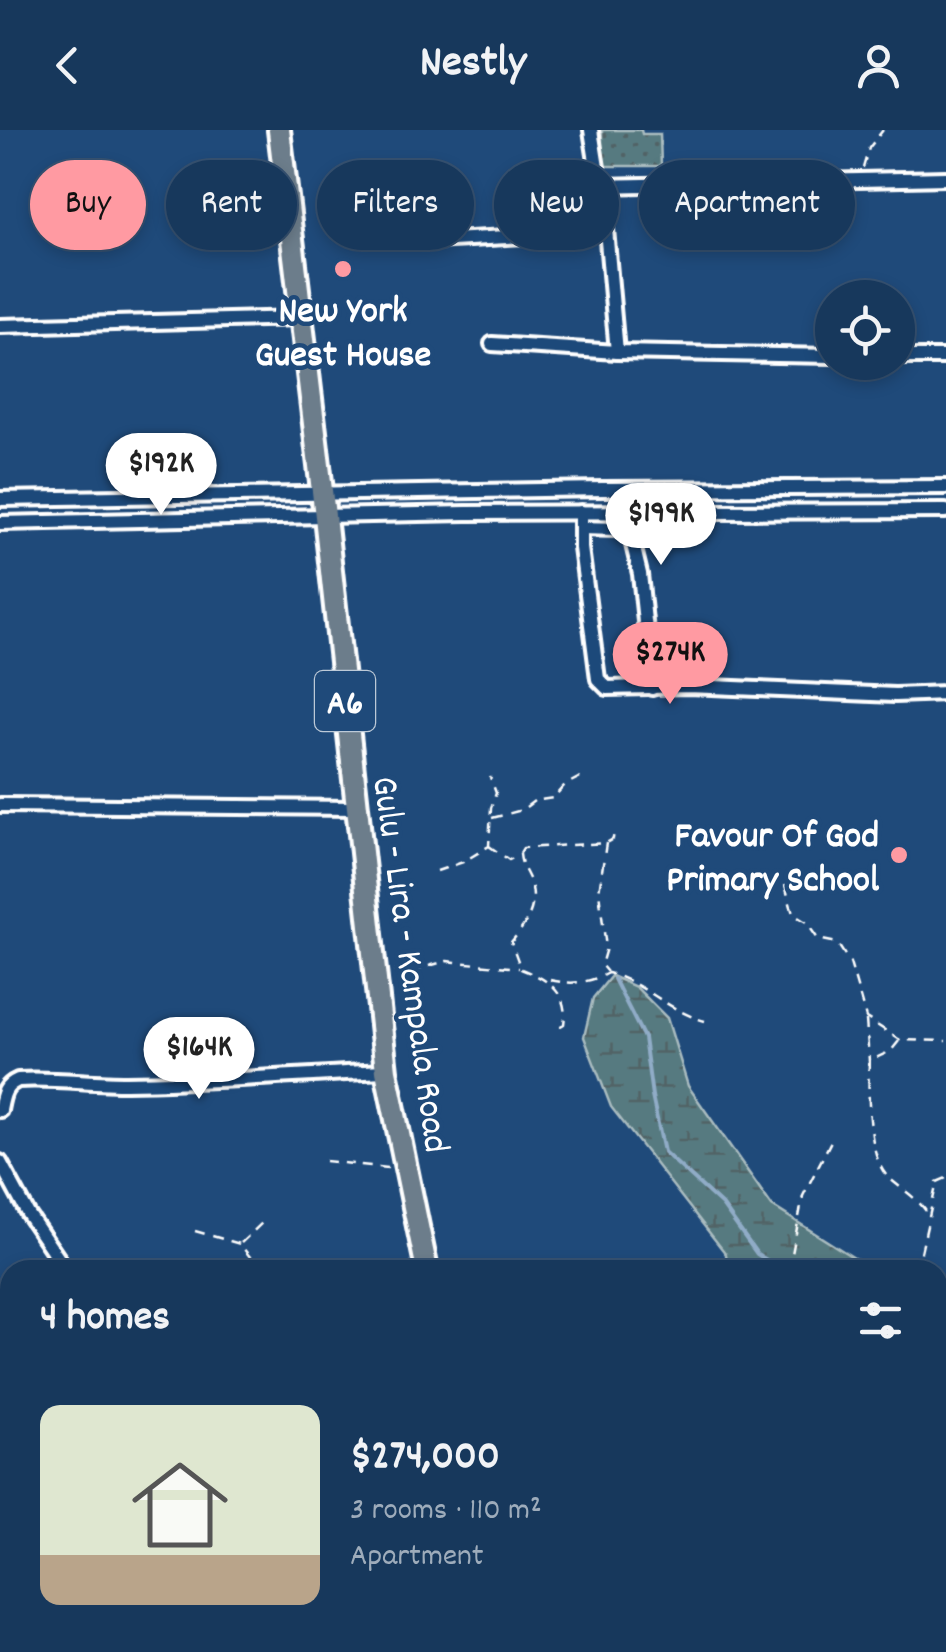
<!DOCTYPE html>
<meta charset="utf-8">
<style>
:root{--surface:#17385c;--page:#244365;--text:#f1f3f6;--muted:#9eacbb;--line:#365272;--accent:#ff9aa2}
body{margin:0;font-family:Dekko,sans-serif;background:var(--page);color:var(--text);height:100vh;display:flex;flex-direction:column;font-size:38px;white-space:nowrap}
*{box-sizing:border-box;margin:0}
p{font-size:32px;color:var(--muted)}
.icon{flex:none;width:55px;height:55px;fill:none;stroke:currentColor;stroke-width:2;stroke-linecap:round;stroke-linejoin:round}
.map{position:relative;flex:1;overflow:hidden}
.details{position:absolute;left:0px;top:1130px;width:948px;height:392px;display:flex;flex-direction:column;background:var(--surface);border-radius:30px 30px 0 0;box-shadow:0 5px 15px #0003,0 0 0 2px var(--line)}
.details>*{flex:none}
.guide{position:absolute;left:30px;top:30px;width:888px;height:90px;display:flex;gap:20px}
.controls{position:absolute;left:815px;top:150px;display:grid;gap:20px}
.controls a{display:grid;place-items:center;width:100px;height:100px;border-radius:50%;background:var(--surface);box-shadow:0 5px 15px #0003,0 0 0 2px var(--line);font-size:50px}
.price{position:absolute;translate:-50% -85px;padding:0 22px;border-radius:35px;background:#fff;color:#222;font-size:32px;line-height:65px;filter:drop-shadow(0 2px 5px #0008)}
.price::after{content:'';position:absolute;left:50%;top:60px;width:30px;height:22px;margin-left:-15px;background:inherit;clip-path:polygon(0 0,100% 0,50% 100%)}
.price.on{background:var(--accent);color:#111}
ul{padding:0;list-style:none}
li{display:flex;align-items:center;gap:30px;height:250px;padding:0 40px}
li+li{border-top:2px solid var(--line)}
li span{display:grid;place-items:center;flex:none;width:280px;height:200px;border-radius:20px;color:#555}
li>.icon{margin-inline-start:auto}
span .icon{width:120px;height:120px;fill:#fffc;stroke-width:1}
li b{font-size:42px}
h2{display:flex;justify-content:space-between;align-items:center;height:120px;padding:0 40px;font-size:42px}
.pill{padding:0 35px;border-radius:45px;background:var(--surface);box-shadow:0 5px 15px #0003,0 0 0 2px var(--line);font-size:35px;line-height:90px}
.pill.on{background:var(--accent);color:#111}
header{display:flex;justify-content:space-between;align-items:center;height:130px;padding:0 40px;background:var(--surface);font-size:45px;font-weight:700}
.map>svg:first-child{display:block}
</style>
<header><svg class="icon" aria-label="back" viewBox="0 0 24 24"><path d="M15 5l-7 7 7 7"/></svg>Nestly<svg class="icon" aria-label="person" viewBox="0 0 24 24"><circle cx="12" cy="8" r="4"/><path d="M4 21q1-7 8-7t8 7"/></svg></header>
<div class="map">
<svg width="946" height="1522" viewBox="0 0 946 1522">
<defs>
<pattern id="grass-dots" width="8" height="8" patternUnits="userSpaceOnUse" patternTransform="scale(2.5)"><rect width="8" height="8" fill="#567a80"/><path d="M2 2h.1M6 6h.1" fill="none" stroke="#516366" stroke-width="1.8" stroke-linecap="round"/></pattern>
<pattern id="wetland-marsh" width="20" height="14" patternUnits="userSpaceOnUse" patternTransform="scale(2.5)"><rect width="20" height="14" fill="#567a80"/><path d="M1 5h8M5 5V1M11 12h8M15 12V8" fill="none" stroke="#516366"/></pattern>
</defs>
<rect width="100%" height="100%" fill="#1f4a7a"/>
<filter id="ink" filterUnits="userSpaceOnUse"><feTurbulence type="fractalNoise" baseFrequency=".01" numOctaves="2"/><feDisplacementMap in="SourceGraphic" scale="20" xChannelSelector="R" yChannelSelector="G"/><feConvolveMatrix kernelMatrix="1 2 1 2 8 2 1 2 1" color-interpolation-filters="sRGB"/></filter>
<g filter="url(#ink)">
<polygon fill="url(#grass-dots)" stroke="#aabcc0" stroke-width="2.5" points="602,0 641,0 642,4 660,4 661,36 602,36"/>
<g fill="url(#wetland-marsh)" stroke="#aabcc0" stroke-width="2.5">
<polygon points="611,846 636,857 667,888 688,956 772,1076 873,1140 728,1140 726,1124 611,977 584,907 593,868"/>
<polygon points="938,1181 946,1186 946,1311 938,1310"/>
</g>
<g fill="none" stroke-linecap="round" stroke-linejoin="round">
<g stroke="#90acc7" stroke-width="4">
<polyline points="614,849 644,908 652,966 664,1022 722,1075 757,1124 779,1138"/>
<polyline points="938,1248 946,1250"/>
</g>
<g stroke="#fff" stroke-width="20">
<g id="minor">
<polyline points="591,0 605,88 617,222 832,226"/>
<polyline points="600,56 946,48"/>
<polyline points="432,111 564,104 580,101 605,88"/>
<polyline points="0,196 302,188"/>
<polyline points="492,214 617,222"/>
<polyline points="898,227 946,227"/>
<polyline points="0,369 603,359 946,357"/>
<polyline points="581,382 581,418 598,549 607,558 689,556 895,565 946,563"/>
<polyline points="0,393 466,383 946,381"/>
<polyline points="581,398 617,399 631,406 640,444 652,558"/>
<polyline points="0,675 356,678"/>
<path d="M0 980C3 965 4 956 18 950 54 948 90 953 126 953 213 952 299 945 386 941"/>
<polyline points="0,1032 28,1084 66,1140"/>
<polyline points="341,1512 349,1522"/>
<polyline points="934,1512 946,1522"/>
</g>
</g>
<g stroke="#fff" stroke-width="28">
<g id="primary">
<polyline points="279,0 325,386 386,941 427,1140"/>
<polyline points="518,1512 520,1522"/>
</g>
</g>
<g stroke="#fff" stroke-width="2.5" stroke-dasharray="10 8" stroke-linecap="butt">
<polyline points="863,38 869,18 883,0"/>
<polyline points="492,688 522,680 534,671 553,668 565,655 586,644"/>
<polyline points="606,713 599,762 606,818 601,835 607,842"/>
<path d="M489 716 509 730 520 724C521 737 527 742 531 754 538 777 525 796 511 812L521 839C547 849 569 862 564 894L554 900"/>
<polyline points="520,723 523,718 606,713 613,709 614,699"/>
<polyline points="437,741 463,732 489,716 491,678 496,663 490,647"/>
<polyline points="785,755 793,784 806,792 818,809 837,813 850,833 866,888 900,910 946,911"/>
<polyline points="394,841 403,843 447,831 519,838"/>
<path d="M550 850C572 855 588 853 608 843 645 853 668 881 705 891"/>
<polyline points="866,890 869,931"/>
<path d="M899 911 891 921 869 931C868 959 867 1027 888 1047 902 1060 917 1067 928 1084"/>
<polyline points="325,1031 388,1038"/>
<polyline points="195,1101 240,1114 254,1132 290,1140"/>
<polyline points="241,1113 264,1091"/>
<polyline points="789,1140 803,1066 831,1011"/>
<polyline points="917,1140 937,1052 946,1048"/>
<polyline points="938,1150 946,1150"/>
<polyline points="0,1414 10,1427"/>
<polyline points="73,1512 79,1522"/>
</g>
<use href="#minor" stroke="#1f4a7a" stroke-width="12"/>
<use href="#primary" stroke="#6c7d8b" stroke-width="20"/>
</g>
</g>
<g fill="#ff9aa2" stroke="#1f4a7a" stroke-width="4">
<circle cx="343" cy="139" r="10"/>
<circle cx="899" cy="725" r="10"/>
</g>
<g text-anchor="middle" stroke-width="9" stroke-linejoin="round" paint-order="stroke">
<rect fill="#1f4a7a" stroke="#bcc9d7" stroke-width="2.5" x="315" y="541" width="60" height="60" rx="8"/>
<g font-size="35" font-weight="bold" fill="#fff">
<text x="345" y="583">A6</text>
</g>
<g font-size="38" font-weight="bold" fill="#fff" stroke="#1f4a7a">
<text x="343" y="191">New York<tspan x="343" dy="44">Guest House</tspan></text>
<text x="879" y="716" text-anchor="end">Favour Of God<tspan x="879" dy="44">Primary School</tspan></text>
</g>
<g font-size="38" fill="#fff" stroke="#1f4a7a">
<text transform="translate(413 834) rotate(82)" y="13">Gulu - Lira - Kampala Road</text>
</g>
</g>
</svg>
<div class="controls">
<a><svg class="icon" aria-label="locate" viewBox="0 0 24 24"><circle cx="12" cy="12" r="6"/><path d="M12 2v4M12 18v4M2 12h4M18 12h4"/></svg></a>
</div>
<b class="price" style="left:161px;top:388px">$192K</b>
<b class="price" style="left:661px;top:438px">$199K</b>
<b class="price on" style="left:670px;top:577px">$274K</b>
<b class="price" style="left:199px;top:972px">$164K</b>
<div class="guide">
<a class="pill on">Buy</a>
<a class="pill">Rent</a>
<a class="pill">Filters</a>
<a class="pill">New</a>
<a class="pill">Apartment</a>
</div>
<section class="details">
<h2>4 homes<svg class="icon" aria-label="filters" viewBox="0 0 24 24"><path d="M4 7h16M4 17h16"/><circle cx="9" cy="7" r="2"/><circle cx="15" cy="17" r="2"/></svg></h2>
<ul>
<li><span style="background:linear-gradient(#dfe7d0 75%,#b9a48a 0)"><svg class="icon" aria-label="home" viewBox="0 0 24 24"><path d="M3 11l9-7 9 7M6 9v11h12V9"/></svg></span><div><b>$274,000</b><p>3 rooms · 110 m²</p><p>Apartment</p></div></li>
</ul>
</section>
</div>
